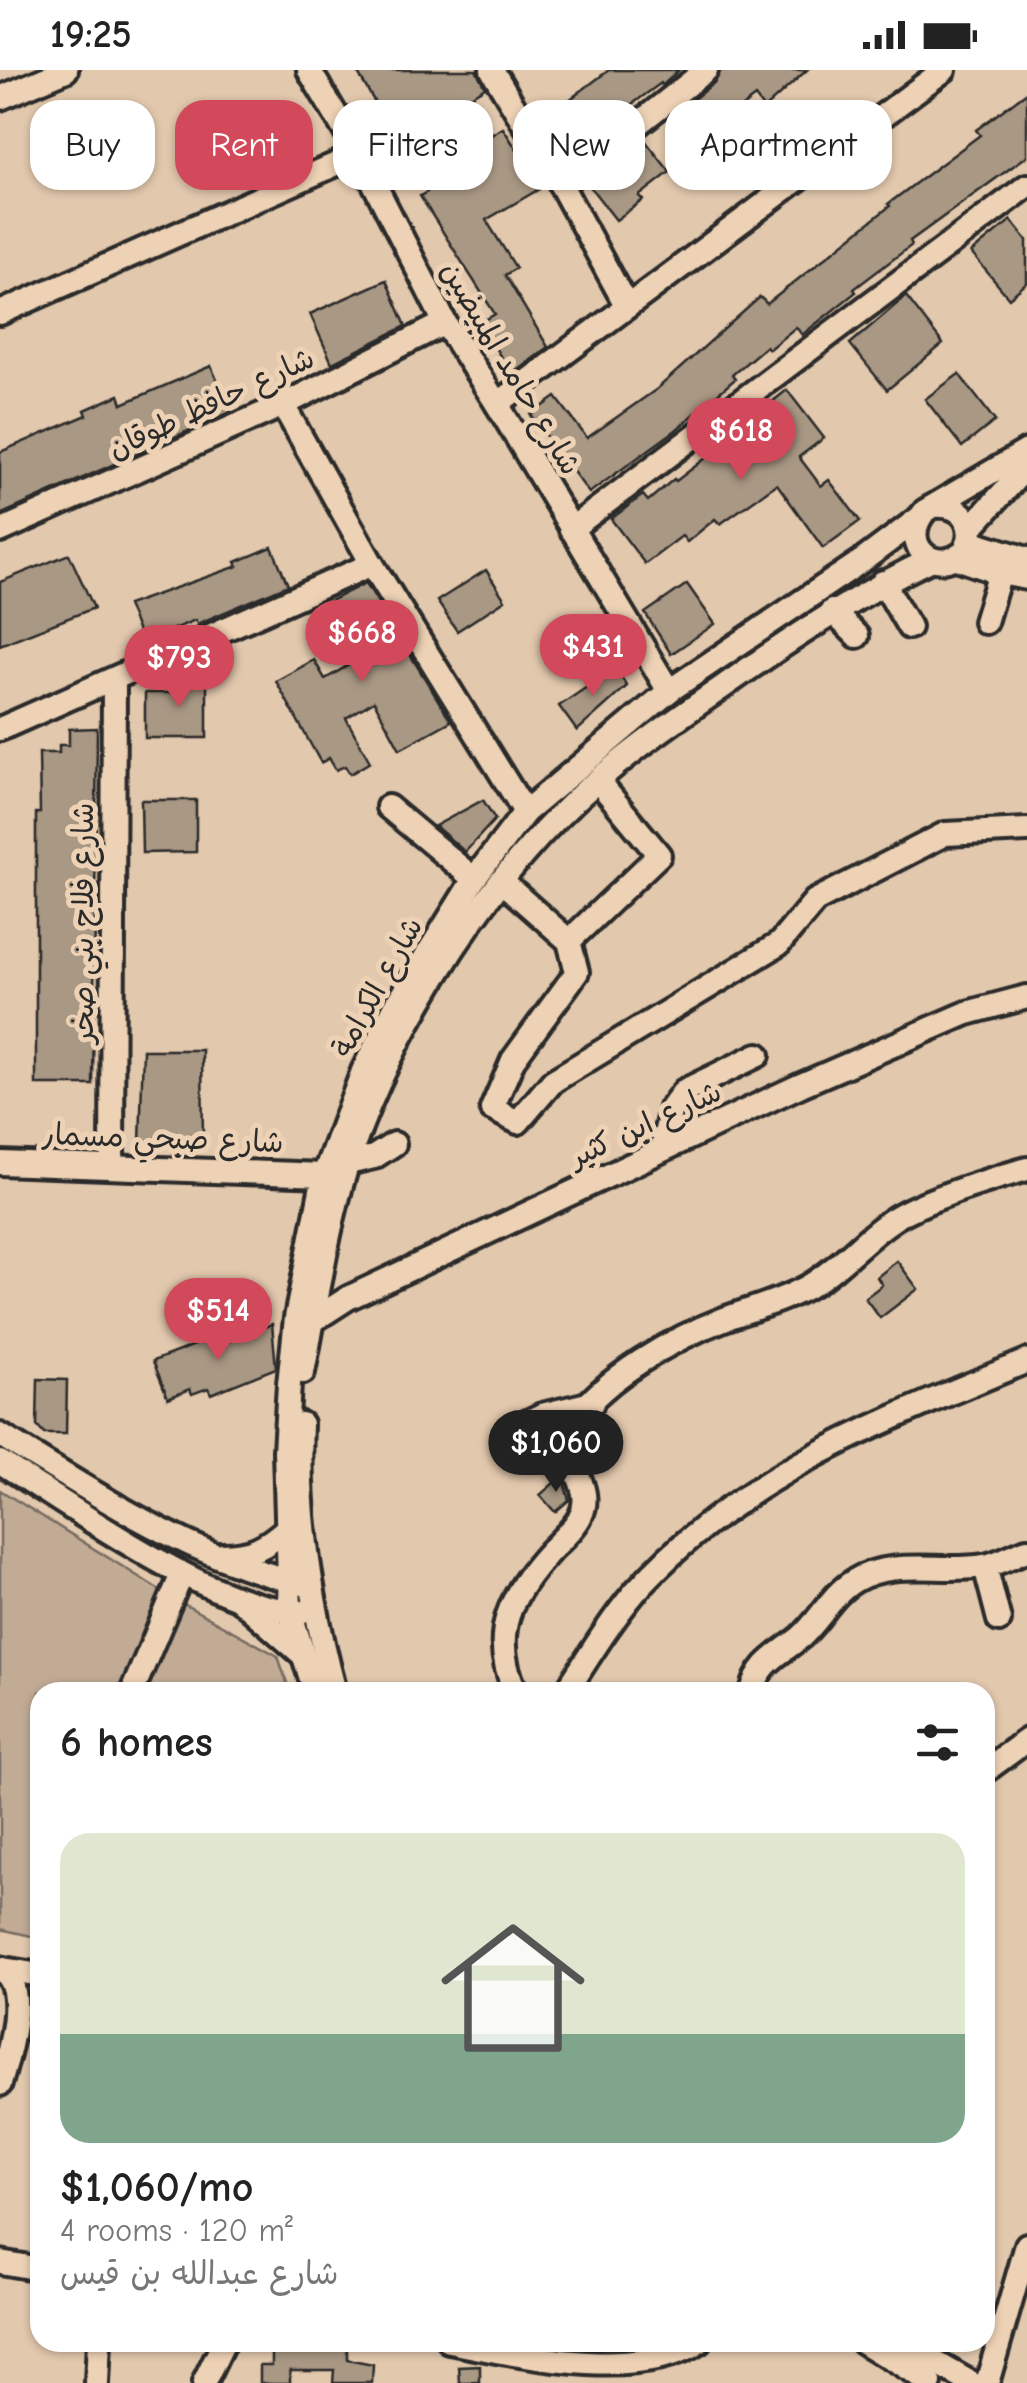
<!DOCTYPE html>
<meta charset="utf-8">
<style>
:root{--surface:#fff;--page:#f6f6f6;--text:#222;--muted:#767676;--accent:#d1495b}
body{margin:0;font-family:"Comic Neue","Playpen Sans Arabic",sans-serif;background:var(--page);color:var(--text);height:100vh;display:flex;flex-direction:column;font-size:38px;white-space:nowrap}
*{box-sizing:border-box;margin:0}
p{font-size:32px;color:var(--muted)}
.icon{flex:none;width:55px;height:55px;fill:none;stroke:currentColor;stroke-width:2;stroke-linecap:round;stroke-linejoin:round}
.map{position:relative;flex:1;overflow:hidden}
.panel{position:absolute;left:30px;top:1612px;width:965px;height:670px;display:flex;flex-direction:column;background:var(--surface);border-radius:30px;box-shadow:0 2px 8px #0004}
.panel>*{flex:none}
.top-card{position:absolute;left:30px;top:30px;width:968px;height:90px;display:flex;gap:20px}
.price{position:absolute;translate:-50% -85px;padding:0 22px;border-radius:35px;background:var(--accent);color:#fff;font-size:32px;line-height:65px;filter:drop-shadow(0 2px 5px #0008)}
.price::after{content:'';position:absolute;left:50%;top:60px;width:30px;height:22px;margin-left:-15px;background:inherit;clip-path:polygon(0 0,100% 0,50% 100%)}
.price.on{background:#222;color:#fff}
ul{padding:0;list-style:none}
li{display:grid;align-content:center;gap:20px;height:530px;padding:0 30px}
li span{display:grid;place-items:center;height:310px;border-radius:30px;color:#555}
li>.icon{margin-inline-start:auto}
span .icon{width:180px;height:180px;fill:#fffc;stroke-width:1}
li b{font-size:42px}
h2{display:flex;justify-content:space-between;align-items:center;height:120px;padding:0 30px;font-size:42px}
.pill{padding:0 35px;border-radius:30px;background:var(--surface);box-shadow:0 2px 8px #0004;font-size:35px;line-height:90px}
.pill.on{background:var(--accent);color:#fff}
.status{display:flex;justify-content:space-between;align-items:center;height:70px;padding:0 50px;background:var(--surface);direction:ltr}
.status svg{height:28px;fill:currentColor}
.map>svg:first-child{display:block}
</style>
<div class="status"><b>19:25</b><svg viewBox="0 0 49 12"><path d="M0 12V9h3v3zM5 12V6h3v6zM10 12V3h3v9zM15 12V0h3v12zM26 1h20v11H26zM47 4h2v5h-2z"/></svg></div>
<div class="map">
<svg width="1027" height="2313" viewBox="0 0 1027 2313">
<rect width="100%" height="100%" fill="#e2c8ad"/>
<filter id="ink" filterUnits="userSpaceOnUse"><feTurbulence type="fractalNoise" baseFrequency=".01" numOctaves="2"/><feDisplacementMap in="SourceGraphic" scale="20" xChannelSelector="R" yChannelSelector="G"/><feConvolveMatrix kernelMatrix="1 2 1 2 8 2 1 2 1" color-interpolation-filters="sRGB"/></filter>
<g filter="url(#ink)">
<polygon fill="#c1ab95" stroke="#766b60" stroke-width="2.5" points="0,1420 171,1527 278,1586 290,1622 40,1622 40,1868 0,1859"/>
<g fill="#a99884" stroke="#2b2b2b" stroke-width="2.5">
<polygon points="356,0 476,0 485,17 434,48 457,85 503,58 541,118 486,150 516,198 505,205 548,277 511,304 480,253 495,244 420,126 427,122"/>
<polygon points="609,0 679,0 662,16 661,13 631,35 633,38 581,80 553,42"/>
<polygon points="721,0 807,0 764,39 755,27 703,67 681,39 715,12"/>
<polygon points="1027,22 1027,86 910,171 912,175 854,219 856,222 802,265 796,257 769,279 766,276 732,305 735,309 676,360 589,423 531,345 556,327 587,368 657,319 760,227 767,234 890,136 888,134 980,65 976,60"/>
<polygon points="644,69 670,102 639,126 643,130 616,150 587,113"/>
<polygon points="1011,150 1027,170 1027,213 1009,228 971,183"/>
<polygon points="386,210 406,256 332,293 310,244"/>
<polygon points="906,226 943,274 887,320 850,274"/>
<polygon points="211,296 231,342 0,445 0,382 87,345 85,340 119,325 122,334"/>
<polygon points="959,304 995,351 962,377 925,329"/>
<polygon points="787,320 824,368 799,387 821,416 829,410 860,451 823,478 777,414 720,454 715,449 687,472 682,466 645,494 611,449 643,425 648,431 674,409 676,411 715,381 710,374 759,336 762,340"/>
<polygon points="272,477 288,515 197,554 195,550 142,572 127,535 238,496 236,492"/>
<polygon points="69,484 94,538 0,575 0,512"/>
<polygon points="486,500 505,530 457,561 437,531"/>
<polygon points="366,513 451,651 400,679 374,631 346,648 370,692 350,704 345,696 336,700 329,688 321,693 276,611 314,590 325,609 354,592 320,536"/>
<polygon points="687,514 715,554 671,584 645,543"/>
<polygon points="615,598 627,616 577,661 559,636"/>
<polygon points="176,605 207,605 207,668 145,668 145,623 176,623"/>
<polygon points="97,658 93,1015 36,1015 36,743 40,743 39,683 59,683 59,675 69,675 69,659"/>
<polygon points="141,730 196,730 196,782 142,783"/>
<polygon points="483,730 495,749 465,782 435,756"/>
<polygon points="143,980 202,980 203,1072 140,1073"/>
<polygon points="897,1191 918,1219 880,1248 865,1228 882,1215 877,1207"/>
<polygon points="272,1254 276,1298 211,1324 208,1318 192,1324 190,1319 168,1328 153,1291 223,1264 226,1272"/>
<polygon points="38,1309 67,1310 66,1364 44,1364 37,1356"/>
<polygon points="562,1406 569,1430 555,1442 540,1425"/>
<polygon points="314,2272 347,2272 347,2290 373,2295 372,2313 333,2313 334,2300 290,2300 290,2313 260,2313 260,2295 272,2295 272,2273"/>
<polygon points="480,2296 480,2313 460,2313 459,2297"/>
</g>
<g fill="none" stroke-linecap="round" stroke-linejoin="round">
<g stroke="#2b2b2b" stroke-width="30">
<g id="minor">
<polyline points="309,0 359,84 445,253 497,334 669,621"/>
<polyline points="492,0 561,115 626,235"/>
<polyline points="0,28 66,0"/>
<polyline points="561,115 706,0"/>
<polyline points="0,243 359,84"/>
<polyline points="497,334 944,0"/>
<polyline points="283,335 372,494 525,742"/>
<path d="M934 436C962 433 978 455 965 481 934 508 898 473 925 441L1027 381"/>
<polyline points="971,458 1027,396"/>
<polyline points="571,459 1027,116"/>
<polyline points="0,461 283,335 445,253"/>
<polyline points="970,471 1027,489"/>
<polyline points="957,488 1000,503 1027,508"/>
<polyline points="883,512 909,557"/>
<polyline points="832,541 857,566"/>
<polyline points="985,552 1000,503"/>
<polyline points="0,659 372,494"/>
<polyline points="388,737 474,809"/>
<polyline points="501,811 569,871 577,902 513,990 492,1039 518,1052 553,1011 779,874 815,831 945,764 1027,760"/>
<polyline points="569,871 659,785 598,711"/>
<polyline points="662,1078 671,1038 684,1021 758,985"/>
<polyline points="0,1093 324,1105"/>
<polyline points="348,1093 374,1087 394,1074"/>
<polyline points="112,1095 114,610"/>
<polyline points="307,1249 314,1250 348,1228 801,1015 967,943 1027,927"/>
<path d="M303 1302C317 1233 326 1162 347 1095 384 977 471 834 558 747 611 693 675 650 737 607 800 563 862 522 932 489"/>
<path d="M301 1354C297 1444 312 1536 335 1622"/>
<polyline points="511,1360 542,1345 592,1333"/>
<path d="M0 1365C96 1424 191 1488 304 1514"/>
<path d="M0 1392C77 1440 212 1539 301 1542"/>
<path d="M222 1485C251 1485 266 1477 287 1458"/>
<polyline points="985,1496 999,1550"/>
<polyline points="240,1530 303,1585"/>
<polyline points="132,1622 182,1504"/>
<polyline points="315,1622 290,1541 285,1381 289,1314 296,1248 324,1105 363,1001 397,933 474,809 525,742 669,621 866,488 918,449"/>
<path d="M516 1622C488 1564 511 1523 551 1480 561 1470 575 1458 581 1445 597 1413 552 1384 574 1351 605 1307 674 1268 724 1249 751 1239 783 1231 809 1216 840 1198 862 1170 892 1150 920 1131 992 1109 1027 1099"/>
<path d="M566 1622C588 1588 609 1553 635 1522 739 1404 886 1350 1027 1291"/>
<path d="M752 1622C759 1592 779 1585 801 1567 820 1550 832 1524 854 1511 891 1488 943 1503 984 1496 998 1494 1013 1485 1027 1480"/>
<polyline points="985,1701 1027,1670"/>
<path d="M0 1898C30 1918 8 1985 0 2014"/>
<polyline points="3,1899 40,1905"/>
<polyline points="0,2192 40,2199"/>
<path d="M450 2272C518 2285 638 2313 699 2272"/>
<polyline points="863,2272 930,2313"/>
<polyline points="900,2272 971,2313"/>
<polyline points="97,2313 99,2272"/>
<polyline points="204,2313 224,2272"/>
<polyline points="987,2313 1027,2175"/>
</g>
</g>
<use href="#minor" stroke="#eed2b5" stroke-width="22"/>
</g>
</g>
<g text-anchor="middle" stroke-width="10" stroke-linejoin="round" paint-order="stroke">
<g font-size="30" fill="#2b2b2b" stroke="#eed2b5">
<text transform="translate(511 298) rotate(59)" y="10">شارع حامد المبيضين</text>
<text transform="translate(211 333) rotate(-25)" y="10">شارع حافظ طوقان</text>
<text transform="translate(83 853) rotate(-90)" y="10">شارع فلاح بني صخر</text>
<text transform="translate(377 917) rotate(-61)" y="10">شارع الكرامة</text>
<text transform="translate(645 1054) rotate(-25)" y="10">شارع ابن كثير</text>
<text transform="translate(163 1068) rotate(2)" y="10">شارع صبحي مسمار</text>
</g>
</g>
</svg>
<b class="price" style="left:741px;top:413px">$618</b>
<b class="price" style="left:362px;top:615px">$668</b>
<b class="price" style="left:593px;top:629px">$431</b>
<b class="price" style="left:179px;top:640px">$793</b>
<b class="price" style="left:218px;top:1293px">$514</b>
<b class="price on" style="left:556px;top:1425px">$1,060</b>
<div class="top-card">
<a class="pill">Buy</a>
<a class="pill on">Rent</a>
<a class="pill">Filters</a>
<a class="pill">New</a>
<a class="pill">Apartment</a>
</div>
<section class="panel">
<h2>6 homes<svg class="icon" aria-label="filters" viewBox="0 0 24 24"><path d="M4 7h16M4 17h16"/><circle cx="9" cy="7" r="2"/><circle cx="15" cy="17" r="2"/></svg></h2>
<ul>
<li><span style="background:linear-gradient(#dfe7d0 65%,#7fa58c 0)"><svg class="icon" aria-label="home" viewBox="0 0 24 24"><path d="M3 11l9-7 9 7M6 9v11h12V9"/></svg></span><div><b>$1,060/mo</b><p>4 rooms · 120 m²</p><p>شارع عبدالله بن قيس</p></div></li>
</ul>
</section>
</div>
